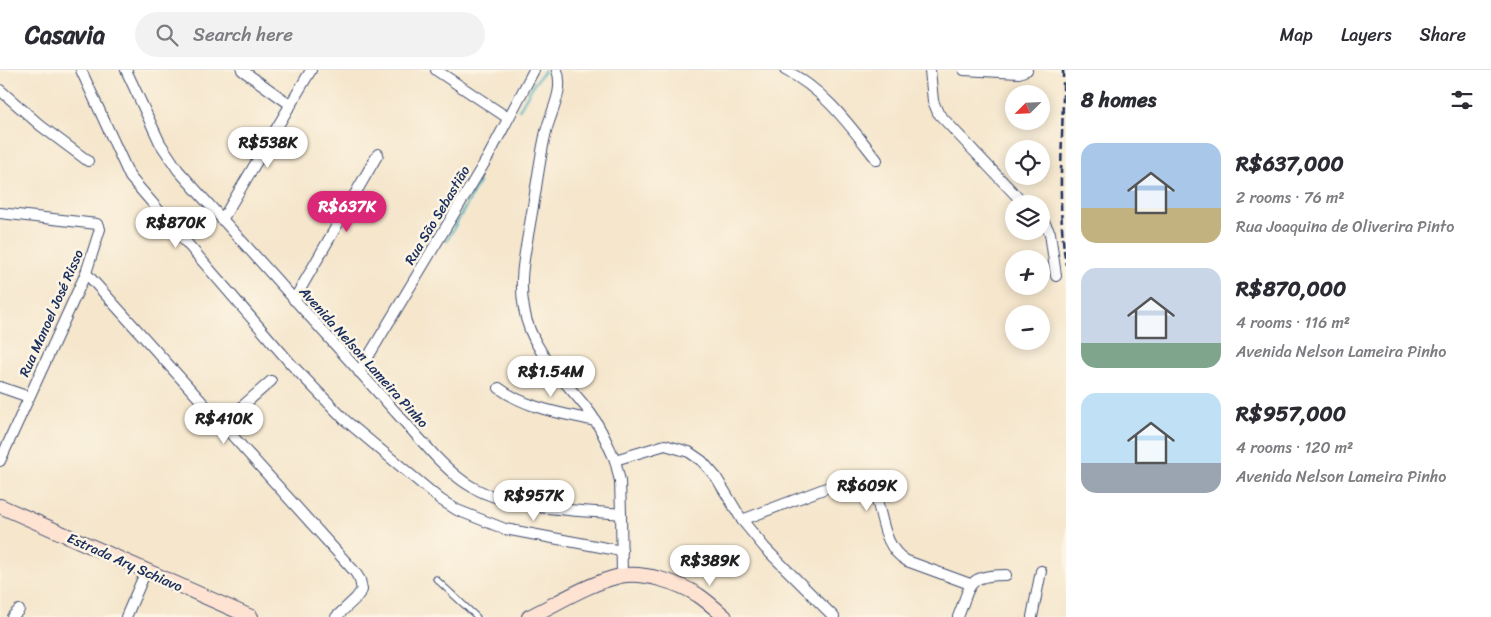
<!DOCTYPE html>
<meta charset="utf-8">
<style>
:root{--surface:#fff;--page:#f2f2f3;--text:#2b2b33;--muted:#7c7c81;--line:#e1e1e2;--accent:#db2777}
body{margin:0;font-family:Sriracha,sans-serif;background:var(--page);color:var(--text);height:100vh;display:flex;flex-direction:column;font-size:19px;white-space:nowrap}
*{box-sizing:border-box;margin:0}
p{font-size:16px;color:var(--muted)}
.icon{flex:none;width:28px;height:28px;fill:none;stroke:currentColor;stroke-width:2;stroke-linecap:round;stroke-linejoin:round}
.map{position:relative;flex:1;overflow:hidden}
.drawer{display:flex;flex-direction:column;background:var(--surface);width:425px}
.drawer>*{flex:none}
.needle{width:32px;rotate:246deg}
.fabs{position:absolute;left:1005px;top:15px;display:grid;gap:10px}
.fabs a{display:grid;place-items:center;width:45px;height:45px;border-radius:50%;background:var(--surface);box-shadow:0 2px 12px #0003;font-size:25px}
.price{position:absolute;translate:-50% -42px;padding:0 11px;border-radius:18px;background:#fff;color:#222;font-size:16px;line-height:32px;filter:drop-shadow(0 1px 2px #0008)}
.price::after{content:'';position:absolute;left:50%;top:30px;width:15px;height:11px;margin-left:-8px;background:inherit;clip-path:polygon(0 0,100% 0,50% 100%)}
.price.on{background:var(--accent);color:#fff}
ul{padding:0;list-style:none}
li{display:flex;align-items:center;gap:15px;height:125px;padding:0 15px}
li span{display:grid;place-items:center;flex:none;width:140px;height:100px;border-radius:15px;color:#555}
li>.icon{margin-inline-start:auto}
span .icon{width:60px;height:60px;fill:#fffc;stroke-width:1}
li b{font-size:21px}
h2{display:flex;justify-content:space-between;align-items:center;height:60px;padding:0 15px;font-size:21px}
header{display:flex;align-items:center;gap:30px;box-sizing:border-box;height:70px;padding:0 25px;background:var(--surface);border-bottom:1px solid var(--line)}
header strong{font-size:24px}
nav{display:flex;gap:28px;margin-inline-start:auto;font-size:18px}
.search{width:350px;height:45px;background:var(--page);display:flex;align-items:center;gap:12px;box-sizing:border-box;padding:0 18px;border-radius:28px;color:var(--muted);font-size:19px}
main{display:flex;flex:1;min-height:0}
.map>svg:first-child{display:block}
</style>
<header>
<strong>Casavia</strong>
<div class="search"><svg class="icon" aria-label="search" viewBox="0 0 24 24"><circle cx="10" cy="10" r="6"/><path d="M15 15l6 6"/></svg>Search here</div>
<nav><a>Map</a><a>Layers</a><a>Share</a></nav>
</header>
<main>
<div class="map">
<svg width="1066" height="547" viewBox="0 0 1066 547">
<rect width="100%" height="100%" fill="#fcf5e5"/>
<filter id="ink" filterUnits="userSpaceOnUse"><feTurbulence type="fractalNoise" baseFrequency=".02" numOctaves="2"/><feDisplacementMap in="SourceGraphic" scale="10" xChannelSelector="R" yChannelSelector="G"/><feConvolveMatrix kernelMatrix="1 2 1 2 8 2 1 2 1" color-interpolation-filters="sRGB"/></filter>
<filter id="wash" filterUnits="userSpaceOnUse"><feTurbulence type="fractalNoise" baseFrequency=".0096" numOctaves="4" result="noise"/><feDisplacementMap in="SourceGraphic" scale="20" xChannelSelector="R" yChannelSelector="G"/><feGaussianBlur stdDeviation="1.12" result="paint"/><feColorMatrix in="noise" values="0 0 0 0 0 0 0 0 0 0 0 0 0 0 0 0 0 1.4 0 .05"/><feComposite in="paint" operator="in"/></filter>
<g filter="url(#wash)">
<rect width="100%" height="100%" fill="#f5e6cc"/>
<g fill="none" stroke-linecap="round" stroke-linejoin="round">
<g stroke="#41b0bb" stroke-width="2.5">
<polyline points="519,40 534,14 545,0"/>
<polyline points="447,171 479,112"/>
</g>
</g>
</g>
<g filter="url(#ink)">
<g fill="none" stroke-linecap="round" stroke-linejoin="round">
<g stroke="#3c4a6e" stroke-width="7">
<polyline id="lane" points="436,509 477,547"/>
</g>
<g stroke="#3c4a6e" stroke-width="12">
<g id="street">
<polyline points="81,0 130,107 291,294 345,350 441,430 457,440 505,459 622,481"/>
<path d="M126 0 160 73 178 100 436 387C447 398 459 410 474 418 514 440 576 440 621 444L620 411 615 390"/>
<polyline points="242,0 291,35"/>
<polyline points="436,0 508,48"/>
<path d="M557 0C565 22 549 44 545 66 539 93 536 121 531 148 526 179 518 208 524 239 531 281 563 308 588 340 600 355 607 373 615 390L665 375 689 382 702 391 716 407 742 450 765 478 834 547"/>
<path d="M785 0C825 20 850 56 877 90"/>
<polyline points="930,0 933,31 938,43 1024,134"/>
<polyline points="964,0 1019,3 1027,0"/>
<polyline points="0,20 41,56 88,91"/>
<polyline points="0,143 97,154 100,159 86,203 0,391"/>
<polyline points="1041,147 1050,163 1056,206"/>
<polyline points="222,150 311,0"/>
<polyline points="86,203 355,502 360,510 362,520 356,528 336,547"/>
<polyline points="294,230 378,84"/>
<polyline points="359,302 488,87 534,0"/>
<polyline points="0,317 29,327"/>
<path d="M499 318C527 339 562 343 595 351"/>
<polyline points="222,354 271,311"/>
<polyline points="621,444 622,506"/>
<path d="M742 450 842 412 864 410C886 424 875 473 907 491L970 514"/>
<polyline points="12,547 19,540"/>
<polyline points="126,547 146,501"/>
<path d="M958 547C971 515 966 505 1006 505"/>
<polyline points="1032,547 1041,501"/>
</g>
</g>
<g stroke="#3c4a6e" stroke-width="16">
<g id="secondary">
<polyline points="0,436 251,547"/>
<path d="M529 547C558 533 589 513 620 506 643 501 679 513 698 525 707 531 716 539 725 547"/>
</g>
</g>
<use href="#lane" stroke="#fff" stroke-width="5"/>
<use href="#street" stroke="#fff" stroke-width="10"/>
<use href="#secondary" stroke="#fee3d2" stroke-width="14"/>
<path stroke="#1b2f5e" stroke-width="2.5" stroke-dasharray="8 4" stroke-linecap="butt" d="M1063 0C1064 67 1056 129 1066 195"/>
</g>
</g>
<g text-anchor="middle" stroke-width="5" stroke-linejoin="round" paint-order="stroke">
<g font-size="14" fill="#1b2f5e" stroke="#fcf5e5">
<text transform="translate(437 145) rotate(-59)" y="5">Rua São Sebastião</text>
<text transform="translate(51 243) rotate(-66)" y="5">Rua Manoel José Risso</text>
<text transform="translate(364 287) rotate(48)" y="5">Avenida Nelson Lameira Pinho</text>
<text transform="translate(125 492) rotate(24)" y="5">Estrada Ary Schiavo</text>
</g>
</g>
</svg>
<div class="fabs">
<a><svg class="needle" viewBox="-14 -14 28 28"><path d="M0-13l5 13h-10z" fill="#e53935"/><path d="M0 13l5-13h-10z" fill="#7c7c81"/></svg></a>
<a><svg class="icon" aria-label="locate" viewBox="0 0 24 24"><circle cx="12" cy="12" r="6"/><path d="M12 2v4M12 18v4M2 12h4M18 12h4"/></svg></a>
<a><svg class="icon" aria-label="layers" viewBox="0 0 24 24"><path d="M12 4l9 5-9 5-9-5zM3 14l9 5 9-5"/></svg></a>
<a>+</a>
<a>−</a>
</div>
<b class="price" style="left:268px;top:99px">R$538K</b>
<b class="price on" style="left:347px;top:163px">R$637K</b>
<b class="price" style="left:176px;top:179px">R$870K</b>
<b class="price" style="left:551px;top:328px">R$1.54M</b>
<b class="price" style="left:224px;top:375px">R$410K</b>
<b class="price" style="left:867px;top:442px">R$609K</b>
<b class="price" style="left:534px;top:452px">R$957K</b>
<b class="price" style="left:710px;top:517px">R$389K</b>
</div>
<section class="drawer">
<h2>8 homes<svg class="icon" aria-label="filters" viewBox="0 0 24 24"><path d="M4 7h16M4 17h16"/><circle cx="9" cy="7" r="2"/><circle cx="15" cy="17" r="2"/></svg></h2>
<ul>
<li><span style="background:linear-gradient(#a9c7e8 65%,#c2b280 0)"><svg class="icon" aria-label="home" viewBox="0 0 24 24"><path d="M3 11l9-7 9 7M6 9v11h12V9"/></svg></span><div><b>R$637,000</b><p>2 rooms · 76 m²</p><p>Rua Joaquina de Oliverira Pinto</p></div></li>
<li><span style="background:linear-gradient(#c9d6e8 75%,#7fa58c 0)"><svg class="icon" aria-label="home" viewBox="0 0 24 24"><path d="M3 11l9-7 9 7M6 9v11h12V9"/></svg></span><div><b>R$870,000</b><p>4 rooms · 116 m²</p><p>Avenida Nelson Lameira Pinho</p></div></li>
<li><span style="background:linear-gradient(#bfe0f5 70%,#9aa5b1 0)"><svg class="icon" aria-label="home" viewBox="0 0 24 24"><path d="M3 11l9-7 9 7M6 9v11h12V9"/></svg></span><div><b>R$957,000</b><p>4 rooms · 120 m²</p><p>Avenida Nelson Lameira Pinho</p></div></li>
</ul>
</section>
</main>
